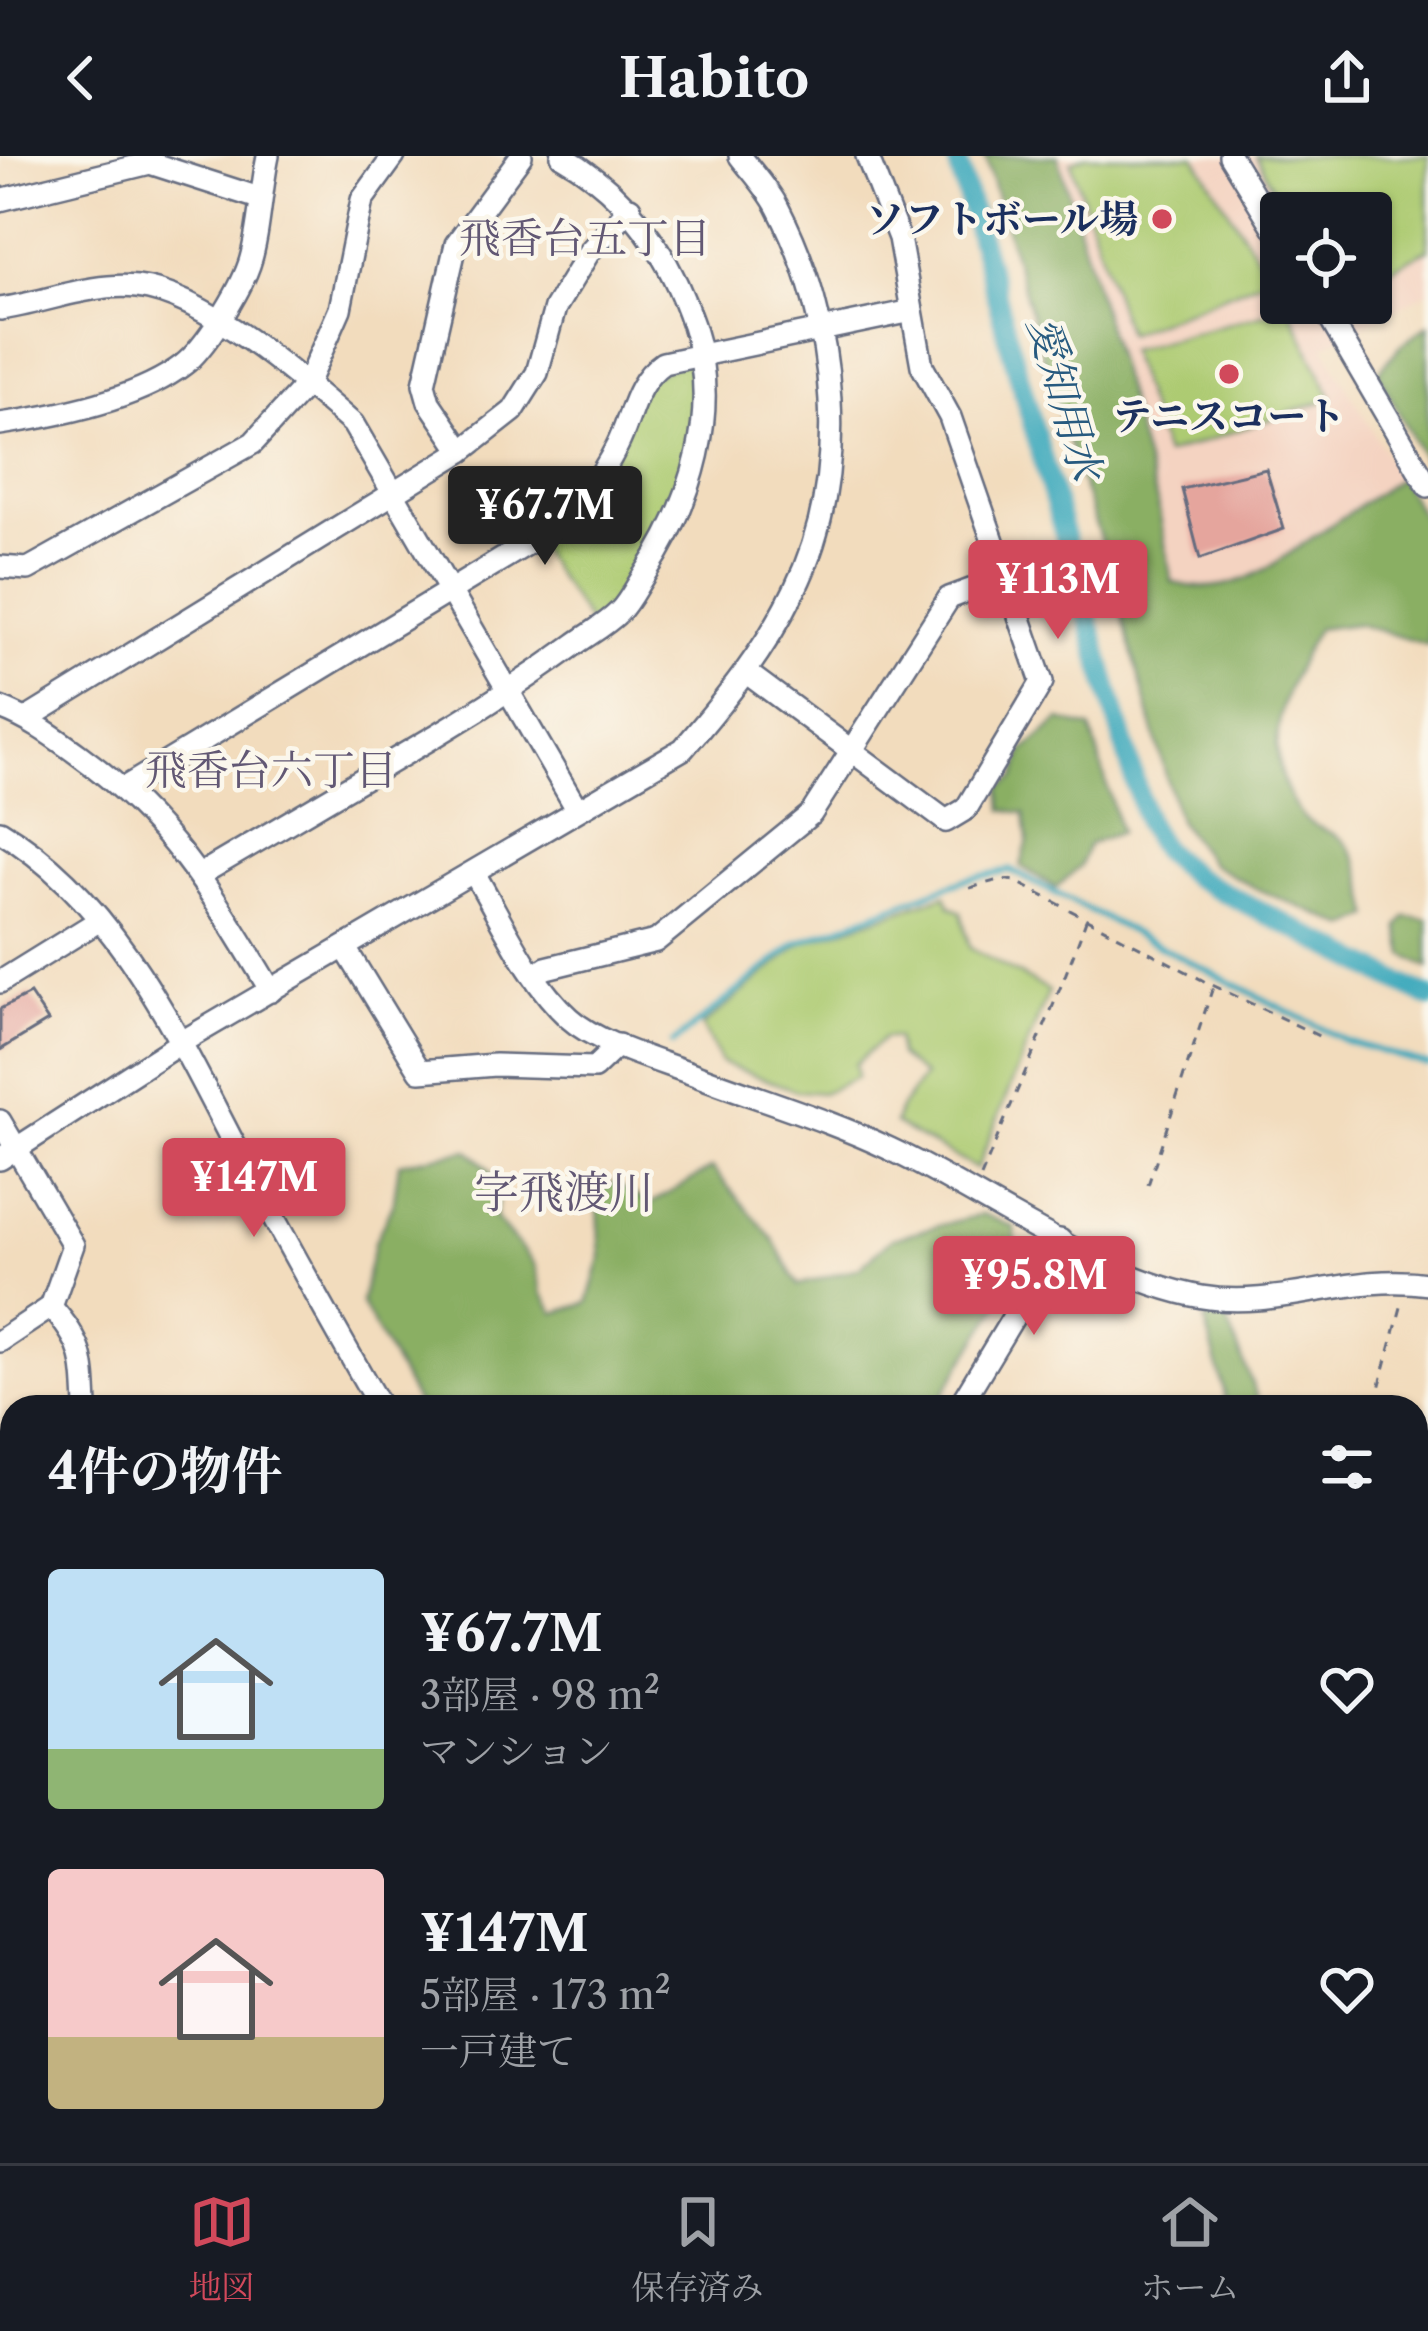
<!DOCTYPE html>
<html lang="ja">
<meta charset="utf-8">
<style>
:root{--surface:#171b24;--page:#20242c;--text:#f1f3f6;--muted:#9ea1a6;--line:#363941;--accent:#d1495b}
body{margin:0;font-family:"Libre Caslon Text","Noto Serif JP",serif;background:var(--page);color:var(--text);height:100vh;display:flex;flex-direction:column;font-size:45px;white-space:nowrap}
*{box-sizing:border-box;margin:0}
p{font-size:39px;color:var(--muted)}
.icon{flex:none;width:66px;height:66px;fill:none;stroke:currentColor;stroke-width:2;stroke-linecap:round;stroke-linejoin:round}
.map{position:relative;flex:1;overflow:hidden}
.side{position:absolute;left:0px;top:1239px;width:1428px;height:768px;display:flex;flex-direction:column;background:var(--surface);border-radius:36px 36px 0 0;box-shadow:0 3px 9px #0004}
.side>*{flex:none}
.buttons{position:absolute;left:1260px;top:36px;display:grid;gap:24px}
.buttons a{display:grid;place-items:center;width:132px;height:132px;border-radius:12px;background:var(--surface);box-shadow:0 3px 9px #0004;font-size:60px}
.price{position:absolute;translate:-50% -102px;padding:0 27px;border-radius:12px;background:var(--accent);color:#fff;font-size:39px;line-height:78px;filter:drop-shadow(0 3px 6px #0008)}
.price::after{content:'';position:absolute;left:50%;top:72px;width:36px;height:27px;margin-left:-18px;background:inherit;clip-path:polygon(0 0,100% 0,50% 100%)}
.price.selected{background:#222;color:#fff}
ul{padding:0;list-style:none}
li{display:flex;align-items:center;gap:36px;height:300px;padding:0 48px}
li span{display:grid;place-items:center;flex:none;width:336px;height:240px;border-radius:12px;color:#555}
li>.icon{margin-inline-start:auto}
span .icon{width:144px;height:144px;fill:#fffc;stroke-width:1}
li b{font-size:51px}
h2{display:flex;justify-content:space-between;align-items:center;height:144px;padding:0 48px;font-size:51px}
header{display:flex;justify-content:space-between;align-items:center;height:156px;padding:0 48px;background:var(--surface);font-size:54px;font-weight:800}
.tab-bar{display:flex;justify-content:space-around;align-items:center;height:168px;border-top:3px solid var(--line);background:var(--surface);font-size:33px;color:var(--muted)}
.tab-bar a{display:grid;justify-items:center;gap:6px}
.tab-bar .selected{color:var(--accent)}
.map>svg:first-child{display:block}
</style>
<header><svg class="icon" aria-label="back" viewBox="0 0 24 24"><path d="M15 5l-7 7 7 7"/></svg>Habito<svg class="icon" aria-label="share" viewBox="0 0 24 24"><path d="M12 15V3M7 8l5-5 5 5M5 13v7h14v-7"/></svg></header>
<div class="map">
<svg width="1428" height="2007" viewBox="0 0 1428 2007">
<rect width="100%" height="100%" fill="#fbf7ec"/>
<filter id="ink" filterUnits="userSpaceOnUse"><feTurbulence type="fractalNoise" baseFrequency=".00833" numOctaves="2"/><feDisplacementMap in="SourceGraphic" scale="24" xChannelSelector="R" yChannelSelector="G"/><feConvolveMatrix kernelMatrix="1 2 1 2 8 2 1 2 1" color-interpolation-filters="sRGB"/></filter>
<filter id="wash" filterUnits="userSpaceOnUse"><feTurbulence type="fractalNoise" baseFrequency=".004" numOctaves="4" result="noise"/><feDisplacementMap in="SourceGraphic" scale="48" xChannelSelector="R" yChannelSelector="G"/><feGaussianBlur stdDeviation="2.7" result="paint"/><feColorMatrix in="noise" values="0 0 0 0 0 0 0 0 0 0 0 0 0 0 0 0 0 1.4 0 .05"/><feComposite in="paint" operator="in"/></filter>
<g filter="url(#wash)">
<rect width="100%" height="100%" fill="#f2dcbd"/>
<path fill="#f4d3c1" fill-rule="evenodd" d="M1058 0H1428V136L1324 190 1399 322 1279 406 1241 426 1197 434 1172 426 1158 349ZM1281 57H1371V147H1281Z"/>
<g fill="#adcb72" stroke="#647d68" stroke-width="3">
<polygon points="1085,0 1195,0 1270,121 1127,178 1071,6"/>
<polygon points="1256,0 1428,0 1428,93 1371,123 1371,57 1286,57"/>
<polygon points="1289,151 1332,242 1165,299 1128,194"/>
<polygon points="702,197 706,255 672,377 594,475 534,386 576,351 646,222"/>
<polygon points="946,739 950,750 961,756 970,792 1049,835 977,1013 895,968 899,954 924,920 899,900 896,882 884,882 855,908 857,921 822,937 797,935 721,907 702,870 802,787"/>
<path d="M0 1610C20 1645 19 1706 0 1743Z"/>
</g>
<g fill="#8aaf64" stroke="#526f61" stroke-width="3">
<path d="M985 0H1058L1158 349 1172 426C1232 445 1272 409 1319 377 1346 358 1373 341 1399 322L1428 369V489L1357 468 1317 473C1284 529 1256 598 1300 658 1309 670 1328 673 1340 682 1361 698 1366 736 1371 760L1348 771 1259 734 1211 708 1178 664 1107 403 1063 270Z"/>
<polygon points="1428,169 1428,313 1378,217 1400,190"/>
<polygon points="1060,564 1091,572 1120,676 1088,689 1080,710 1056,732 1021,710 1028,684 1025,657 1003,654 1001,632 1016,621 1023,596"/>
<polygon points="1406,761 1428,763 1428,812 1405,799 1399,771"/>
<path d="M468 994C495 1016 502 1026 495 1062L535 1109 542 1137 555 1157 588 1147 601 1102 597 1037 614 1026 650 1048 712 1012 774 1084 798 1129 859 1112 892 1082 983 1058 1014 1071 1020 1115 935 1251H419L361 1147 374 1088 394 1044 399 1007Z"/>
<polygon points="1226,1162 1261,1251 1224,1251 1225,1239 1205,1164"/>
<polygon points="1423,1329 1428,1331 1428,1562 1416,1554 1416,1331"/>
<polygon points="1428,1742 1428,2007 1326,2007 1336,1995 1416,1995 1416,1770 1421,1764 1421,1748"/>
<polygon points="63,1995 796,1995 804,2007 55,2007"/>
</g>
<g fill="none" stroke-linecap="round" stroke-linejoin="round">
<polyline stroke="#3da9bc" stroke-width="6" points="672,888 797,787 966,723 1010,714 1346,885 1428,909"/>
<polyline stroke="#3da9bc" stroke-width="21" points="956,0 1147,668 1162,693 1194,721 1428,841"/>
</g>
<g id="blocks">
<g fill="#e5a59d">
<polygon points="1266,313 1284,373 1200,403 1182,333"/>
<polygon points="30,838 48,865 0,894 0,853"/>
</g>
</g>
</g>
<g filter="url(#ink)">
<use href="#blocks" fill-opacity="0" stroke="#666c7f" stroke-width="3"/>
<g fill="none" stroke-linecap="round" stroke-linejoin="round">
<g stroke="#666c7f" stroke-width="26">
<g id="minor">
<polyline points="1230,0 1281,83"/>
<polyline points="0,44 150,7 259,42"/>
<polyline points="1321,147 1428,330"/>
<path d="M0 153C44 147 92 126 137 131 204 138 302 223 353 268L577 653"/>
<path d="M0 268C56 260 137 244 183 209 205 193 240 135 249 109 259 81 261 32 268 0"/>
<polyline points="462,295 429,246 424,228 456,88 521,0"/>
<polyline points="0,411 28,413 253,287 307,228 340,153 362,44 394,0"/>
<polyline points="747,517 946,665 966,653 1042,526 950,261 922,210 899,82 867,0"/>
<path d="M0 552C30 563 53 580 79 599 171 665 214 740 271 835"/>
<polyline points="28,562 462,295 513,255 537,217 555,152 589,96 630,52"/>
<path d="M124 632 552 373C580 348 600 324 617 290 632 261 634 227 663 207L912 155"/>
<path d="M0 675C121 747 182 891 246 1011 290 1092 334 1172 380 1251"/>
<path d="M474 717C502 764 528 825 569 862 598 888 656 904 693 918 758 943 827 963 890 993 984 1037 1101 1124 1202 1141 1279 1154 1351 1116 1428 1128"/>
<path d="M201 718C280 672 358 625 437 579 484 551 530 521 574 489 589 478 606 469 619 456 629 446 636 431 644 419 693 346 721 255 693 169 669 97 628 38 562 0"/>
<polyline points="345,792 420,915 495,909 594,912 618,889"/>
<polyline points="535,819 546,812 656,785 811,658 949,442 1005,421"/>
<polyline points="0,826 100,764"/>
<path d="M0 965 73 1089 51 1151C84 1187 84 1204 86 1251"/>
<path d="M0 1003 180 887 683 593C726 543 765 495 794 435 852 318 837 166 778 52 769 34 753 17 740 0"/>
<polyline points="0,1185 51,1151"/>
<polyline points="959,1251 1060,1084"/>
<polyline points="0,1298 12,1299"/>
<polyline points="0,1414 12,1417"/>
<polyline points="0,1456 12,1437"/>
<polyline points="1416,1737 1428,1728"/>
<polyline points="0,1867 12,1879"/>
<polyline points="0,1954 12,1942"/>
<polyline points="818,1995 825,2007"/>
<polyline points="1170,1995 1176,2007"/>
<polyline points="978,2007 994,1995"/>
</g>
</g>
<g stroke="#666c7f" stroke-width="3" stroke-dasharray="9 9" stroke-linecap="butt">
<polyline points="970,732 1002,723 1015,725 1204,825 1325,883"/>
<path d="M981 1021C1016 935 1055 851 1086 764"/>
<polyline points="1148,1029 1213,831"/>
<polyline points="1375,1247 1403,1144"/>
</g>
<use href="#minor" stroke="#fff" stroke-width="21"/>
</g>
</g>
<g fill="#d1495b" stroke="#fbf7ec" stroke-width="4.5">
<circle cx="1162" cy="63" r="12"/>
<circle cx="1229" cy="218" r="12"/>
</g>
<g text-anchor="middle" stroke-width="9" stroke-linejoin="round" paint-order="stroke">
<g font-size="39" font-weight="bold" fill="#1b2f5e" stroke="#fbf7ec" text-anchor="end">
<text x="1138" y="77">ソフトボール場</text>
<text x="1229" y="274" text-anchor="middle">テニスコート</text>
</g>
<g font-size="42" fill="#625874" stroke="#fbf7ec">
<text x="585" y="97">飛香台五丁目</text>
<text x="271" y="629">飛香台六丁目</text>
</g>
<g font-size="42" font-style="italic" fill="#275a7f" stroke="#fbf7ec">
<text transform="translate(1065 242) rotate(74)" y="15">愛知用水</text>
</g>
<g font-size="45" fill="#625874" stroke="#fbf7ec">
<text x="564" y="1052">字飛渡川</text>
</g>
</g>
</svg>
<div class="buttons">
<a><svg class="icon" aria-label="locate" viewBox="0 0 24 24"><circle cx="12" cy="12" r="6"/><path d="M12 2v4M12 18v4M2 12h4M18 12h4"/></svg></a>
</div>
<b class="price selected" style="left:545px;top:412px">¥67.7M</b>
<b class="price" style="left:1058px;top:486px">¥113M</b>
<b class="price" style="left:254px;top:1084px">¥147M</b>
<b class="price" style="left:1034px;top:1182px">¥95.8M</b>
<section class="side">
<h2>4件の物件<svg class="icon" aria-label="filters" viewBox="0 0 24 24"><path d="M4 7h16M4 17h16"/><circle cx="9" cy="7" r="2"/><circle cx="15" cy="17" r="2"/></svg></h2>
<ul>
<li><span style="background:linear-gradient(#bfe0f5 75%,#8fb573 0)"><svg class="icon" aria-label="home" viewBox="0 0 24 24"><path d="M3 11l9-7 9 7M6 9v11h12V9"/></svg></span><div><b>¥67.7M</b><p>3部屋 · 98 m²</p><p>マンション</p></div><svg class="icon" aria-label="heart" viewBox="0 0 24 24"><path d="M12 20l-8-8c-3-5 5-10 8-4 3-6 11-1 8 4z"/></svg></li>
<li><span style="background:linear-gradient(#f6c9c9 70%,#c2b280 0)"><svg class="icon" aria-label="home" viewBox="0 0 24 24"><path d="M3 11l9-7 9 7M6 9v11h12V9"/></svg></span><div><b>¥147M</b><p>5部屋 · 173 m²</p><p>一戸建て</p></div><svg class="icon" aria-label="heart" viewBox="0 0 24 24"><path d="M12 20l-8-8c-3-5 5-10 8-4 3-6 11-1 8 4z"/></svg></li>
</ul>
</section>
</div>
<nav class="tab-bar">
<a class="selected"><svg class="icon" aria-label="map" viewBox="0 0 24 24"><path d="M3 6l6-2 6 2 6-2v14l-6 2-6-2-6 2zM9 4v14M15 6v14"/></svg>地図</a>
<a><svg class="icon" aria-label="saved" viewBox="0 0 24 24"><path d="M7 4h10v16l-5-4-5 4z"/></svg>保存済み</a>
<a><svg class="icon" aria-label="home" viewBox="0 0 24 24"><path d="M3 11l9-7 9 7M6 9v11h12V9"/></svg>ホーム</a>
</nav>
